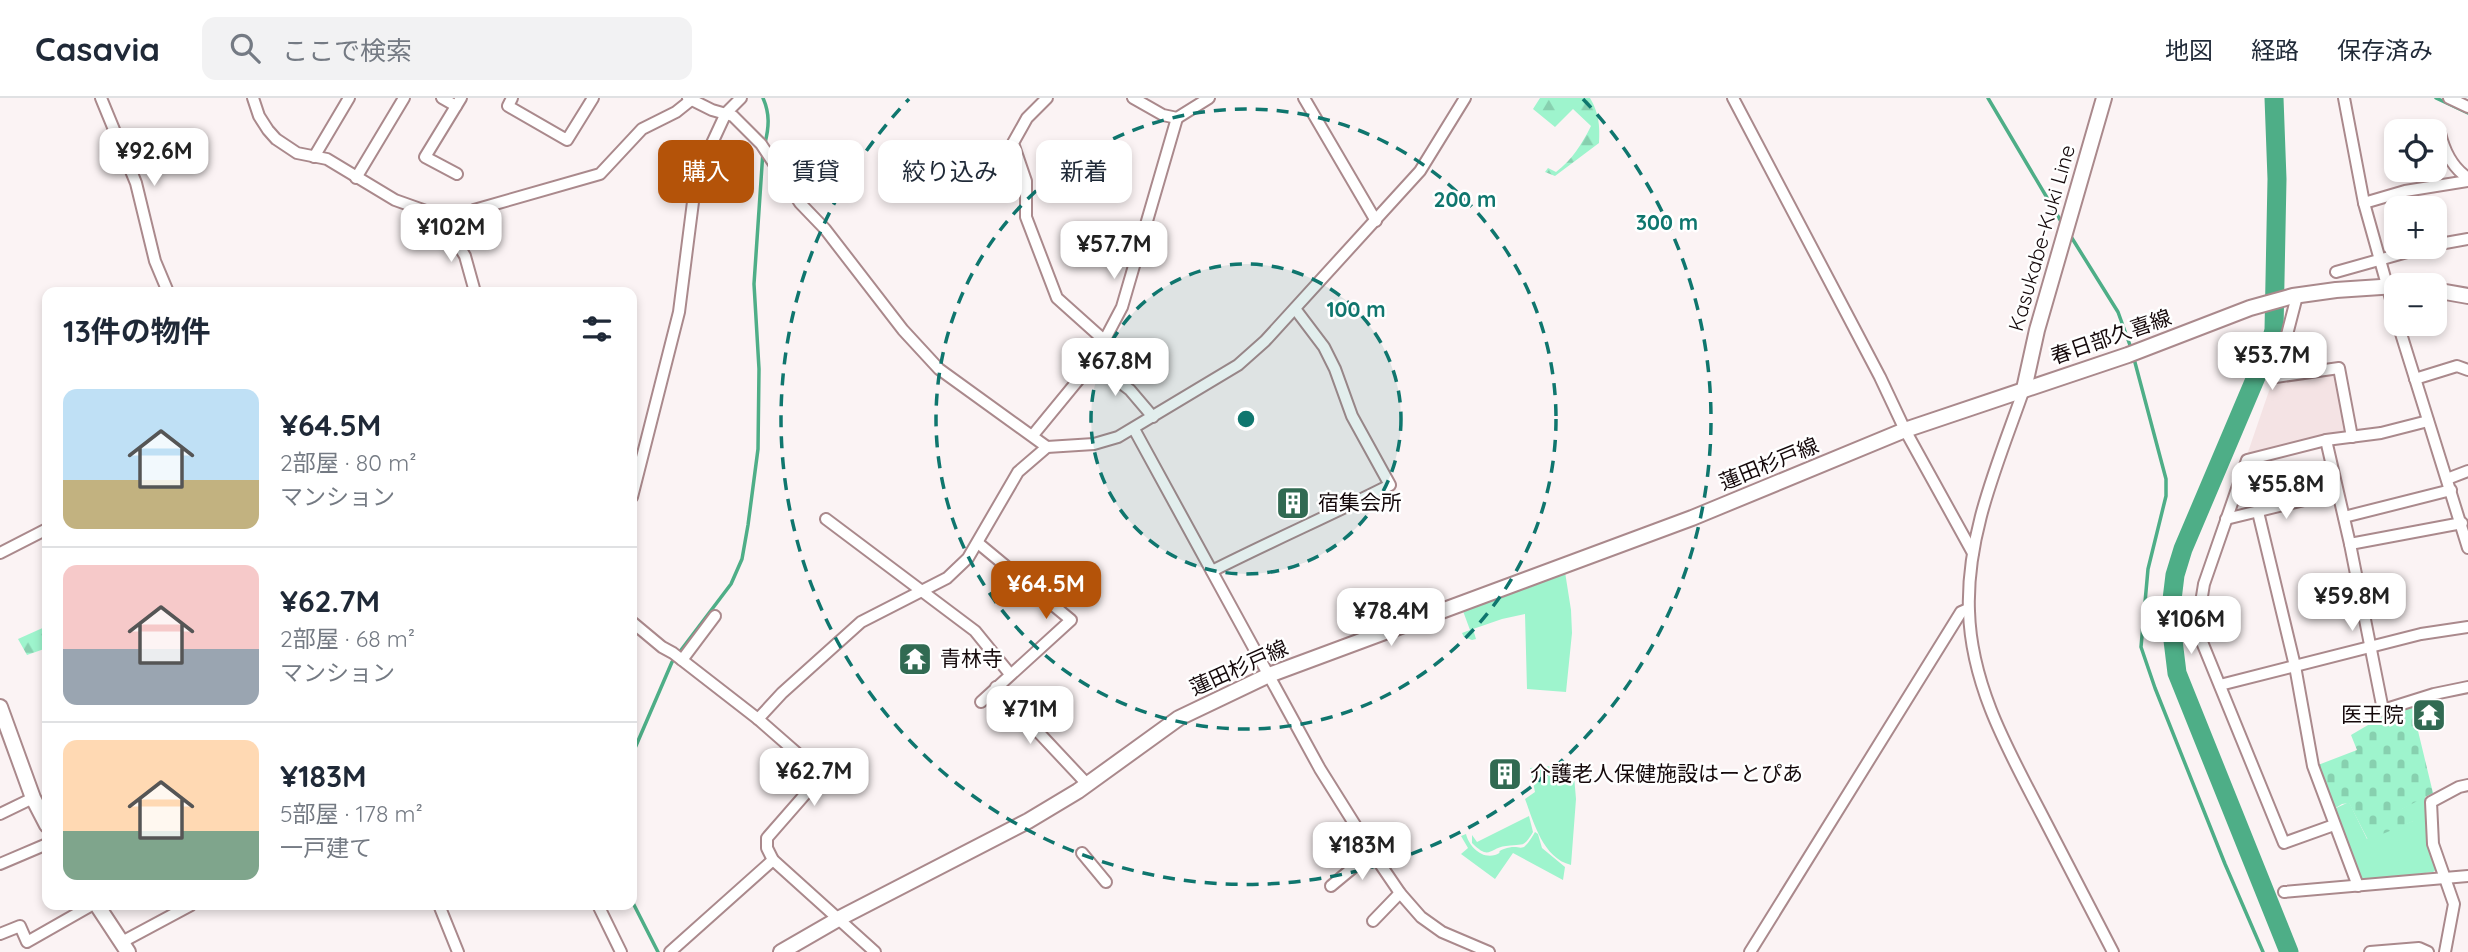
<!DOCTYPE html>
<html lang="ja">
<meta charset="utf-8">
<style>
:root{--surface:#fff;--page:#f2f2f3;--text:#1f2937;--muted:#747a83;--line:#e0e1e3;--accent:#b45309}
body{margin:0;font-family:Quicksand,"Noto Sans JP",sans-serif;background:var(--page);color:var(--text);height:100vh;display:flex;flex-direction:column;font-size:26px;white-space:nowrap}
*{box-sizing:border-box;margin:0}
p{font-size:23px;color:var(--muted)}
.icon{flex:none;width:38px;height:38px;fill:none;stroke:currentColor;stroke-width:2;stroke-linecap:round;stroke-linejoin:round}
.map{position:relative;flex:1;overflow:hidden}
.side{position:absolute;left:42px;top:189px;width:595px;height:623px;display:flex;flex-direction:column;background:var(--surface);border-radius:14px;box-shadow:0 4px 10px #0003}
.side>*{flex:none}
.hud{position:absolute;left:658px;top:42px;width:665px;height:63px;display:flex;gap:14px}
.fabs{position:absolute;left:2384px;top:21px;display:grid;gap:14px}
.fabs a{display:grid;place-items:center;width:63px;height:63px;border-radius:14px;background:var(--surface);box-shadow:0 4px 10px #0003;font-size:35px}
.price{position:absolute;translate:-50% -60px;padding:0 16px;border-radius:14px;background:#fff;color:#222;font-size:23px;line-height:46px;filter:drop-shadow(0 2px 4px #0008)}
.price::after{content:'';position:absolute;left:50%;top:42px;width:21px;height:16px;margin-left:-10px;background:inherit;clip-path:polygon(0 0,100% 0,50% 100%)}
.price.on{background:var(--accent);color:#fff}
ul{padding:0;list-style:none}
li{display:flex;align-items:center;gap:21px;height:175px;padding:0 21px}
li+li{border-top:2px solid var(--line)}
li span{display:grid;place-items:center;flex:none;width:196px;height:140px;border-radius:14px;color:#555}
li>.icon{margin-inline-start:auto}
span .icon{width:84px;height:84px;fill:#fffc;stroke-width:1}
li b{font-size:30px}
h2{display:flex;justify-content:space-between;align-items:center;height:84px;padding:0 21px;font-size:30px}
.tag{padding:0 24px;border-radius:14px;background:var(--surface);box-shadow:0 4px 10px #0003;font-size:24px;line-height:63px}
.tag.on{background:var(--accent);color:#fff}
header{display:flex;align-items:center;gap:42px;box-sizing:border-box;height:98px;padding:0 35px;background:var(--surface);border-bottom:2px solid var(--line)}
header strong{font-size:33px}
nav{display:flex;gap:38px;margin-inline-start:auto;font-size:24px}
.search{width:490px;height:63px;background:var(--page);display:flex;align-items:center;gap:18px;box-sizing:border-box;padding:0 24px;border-radius:14px;color:var(--muted);font-size:26px}
.map>svg:first-child{display:block}
</style>
<header>
<strong>Casavia</strong>
<div class="search"><svg class="icon" aria-label="search" viewBox="0 0 24 24"><circle cx="10" cy="10" r="6"/><path d="M15 15l6 6"/></svg>ここで検索</div>
<nav><a>地図</a><a>経路</a><a>保存済み</a></nav>
</header>
<div class="map">
<svg width="2468" height="854" viewBox="0 0 2468 854">
<defs>
<pattern id="forest-firs" width="22" height="20" patternUnits="userSpaceOnUse" patternTransform="scale(1.75)"><rect width="22" height="20" fill="#9ef4cd"/><path d="M5 1l3.5 6h-7zM16 11l3.5 6h-7z" fill="#87d0af"/></pattern>
<pattern id="cemetery-stones" width="16" height="16" patternUnits="userSpaceOnUse" patternTransform="scale(1.75)"><rect width="16" height="16" fill="#9ef4cd"/><path d="M2 7V4a2 2 0 0 1 4 0v3zM10 15v-3a2 2 0 0 1 4 0v3z" fill="#87d0af"/></pattern>
</defs>
<rect width="100%" height="100%" fill="#fbf3f4"/>
<polygon fill="#f4e3e4" points="2332,277 2336,280 2345,331 2342,336 2247,357 2271,287"/>
<g fill="#9ef4cd">
<polygon points="1565,474 1571,512 1572,535 1566,594 1527,591 1525,516 1502,521 1473,531 1476,541 1472,542 1464,539 1462,535 1470,532 1463,513"/>
<path d="M1573 666 1576 701 1571 767C1543 760 1534 725 1525 701L1535 694 1530 670Z"/>
<polygon points="2425,698 2427,745 2437,771 2433,774 2365,783 2360,780 2334,711 2349,704 2367,741 2413,723 2401,711"/>
<path d="M1529 718 1533 734C1523 751 1523 745 1506 748 1489 750 1490 763 1472 745V737L1477 744Z"/>
<path d="M1535 734 1538 736 1542 750 1565 769 1563 782 1513 755 1495 781 1461 756 1468 750 1461 738 1466 736C1469 748 1481 761 1495 757 1504 754 1495 754 1504 751 1523 744 1520 760 1535 734Z"/>
</g>
<g fill="url(#forest-firs)">
<path d="M1540 0H1590C1599 15 1600 28 1599 45L1555 78 1545 74 1548 70 1556 74C1572 62 1582 46 1591 28L1573 11 1555 29 1533 11Z"/>
<polygon points="47,528 47,550 27,557 18,541"/>
</g>
<polygon fill="url(#cemetery-stones)" points="2412,608 2433,695 2402,711 2414,723 2368,742 2349,705 2342,706 2334,711 2318,667 2357,652 2351,637 2380,620"/>
<g fill="none" stroke-linecap="round" stroke-linejoin="round">
<g stroke="#4eae87" stroke-width="3.5">
<path d="M763 0C770 16 769 29 765 45"/>
<polyline points="1988,0 2062,125"/>
<polyline points="2436,0 2468,15"/>
<polyline points="2275,20 2280,0"/>
<polyline points="2070,137 2118,214 2131,250"/>
<polyline points="2133,257 2166,381 2166,398 2148,471 2141,549 2155,590 2225,766 2263,854"/>
<polyline points="632,657 672,564 731,486 742,461 748,427 758,351 759,271 754,186 763,53"/>
<polyline points="632,803 658,854"/>
</g>
<polyline stroke="#4eae87" stroke-width="19" points="2274,0 2277,81 2274,232 2270,246 2183,451 2175,477 2170,518 2177,575 2289,854"/>
<g stroke="#aa898c" stroke-width="14">
<g id="minor">
<polyline points="101,0 136,85 155,163 168,194"/>
<polyline points="253,0 259,18 268,32 276,41 297,55 327,61 395,102 426,113 448,130 465,158 475,194"/>
<polyline points="442,0 456,8"/>
<polyline points="512,0 508,8 567,42 593,0"/>
<polyline points="688,0 712,12 733,18 761,46 800,105 825,131 903,232 939,271 1047,349"/>
<polyline points="1047,0 1027,20 1013,45 1026,83 1026,119 1057,200 1105,243"/>
<polyline points="1133,0 1163,17 1177,20 1209,0"/>
<polyline points="1304,0 1376,123"/>
<polyline points="1733,0 1880,279 1905,332 1973,455"/>
<polyline points="2344,0 2364,105 2396,219"/>
<polyline points="2449,0 2468,9"/>
<path d="M2440 35C2444 52 2453 70 2468 80"/>
<polyline points="314,59 349,0"/>
<polyline points="457,76 425,59 461,0"/>
<polyline points="356,80 404,0"/>
<polyline points="2364,105 2405,93 2468,83"/>
<polyline points="448,130 474,112 600,76 642,31 676,14 691,2"/>
<polyline points="2434,147 2468,141"/>
<polyline points="2336,174 2425,149"/>
<polyline points="2297,198 2276,279 2339,270 2352,339"/>
<polyline points="2398,226 2468,450"/>
<polyline points="1093,264 1130,292 1153,319"/>
<polyline points="2415,281 2457,268 2468,272"/>
<path d="M2024 291C1999 363 1966 436 1969 513 1971 587 2008 652 2042 717 2065 762 2089 808 2113 854"/>
<polyline points="1134,331 1320,671 1372,754 1400,795 1421,819 1442,834 1489,854"/>
<polyline points="1033,337 1093,264 1122,209 1177,20"/>
<polyline points="2326,342 2350,446 2383,612 2434,596 2468,589"/>
<polyline points="2447,381 2468,373"/>
<polyline points="632,399 679,214 694,96 707,56 726,15 741,0"/>
<polyline points="2258,414 2295,568 2313,668 2358,788"/>
<polyline points="2344,419 2451,392"/>
<polyline points="826,421 975,533 1010,576"/>
<polyline points="2226,421 2337,394"/>
<polyline points="978,445 1071,522 981,604"/>
<polyline points="2350,446 2462,425"/>
<polyline points="0,455 47,431"/>
<path d="M1212 473C1271 443 1331 417 1390 387L1352 318 1335 271 1324 249 1296 212"/>
<polyline points="632,524 662,549 673,555 758,621 822,677 767,740 767,750 773,762 875,854"/>
<polyline points="682,562 715,518"/>
<polyline points="2220,587 2421,536 2468,529"/>
<polyline points="996,589 1087,686"/>
<polyline points="758,621 782,595 861,524 947,480 968,460 1018,374 1047,349 1094,346 1118,339 1238,267 1265,243 1420,73 1465,0"/>
<polyline points="0,716 33,700"/>
<polyline points="2334,727 2284,745 2202,544 2199,517 2204,486 2247,362 2326,342 2381,335 2428,323"/>
<polyline points="1082,755 1106,784"/>
<polyline points="0,766 47,746"/>
<polyline points="1331,788 1372,754"/>
<polyline points="2284,794 2468,778"/>
<polyline points="439,807 458,854"/>
<polyline points="598,807 621,854"/>
<polyline points="1373,823 1400,795"/>
<polyline points="0,836 20,828 27,844 92,807"/>
<polyline points="122,844 191,807"/>
<polyline points="670,854 773,762"/>
<polyline points="1750,854 1961,514 1968,511"/>
<polyline points="2370,854 2419,850 2428,854"/>
<polyline points="2445,854 2454,806 2433,746 2431,704 2459,689 2468,687"/>
</g>
</g>
<g stroke="#aa898c" stroke-width="18">
<g id="major">
<polyline points="2434,192 2468,198"/>
<polyline points="2024,291 2037,232 2104,0"/>
<polyline points="0,609 33,700 47,727"/>
<polyline points="97,807 128,854"/>
<polyline points="781,854 840,820 1028,723 1078,693 1179,620 1269,577 1692,420 1905,332 2128,257 2250,210 2293,198 2336,192 2396,188"/>
</g>
</g>
<use href="#minor" stroke="#fff" stroke-width="10"/>
<use href="#major" stroke="#fff" stroke-width="14"/>
</g>
<circle cx="1246" cy="321" r="155" fill="#0f766e" fill-opacity=".12"/>
<g fill="none" stroke="#0f766e" stroke-width="3.5" stroke-dasharray="12 9">
<circle cx="1246" cy="321" r="155"/>
<circle cx="1246" cy="321" r="310"/>
<path d="M1583 1A465 465 0 1 1 909 1"/>
</g>
<defs>
<g id="building-square" transform="scale(1.75)"><rect x="-9" y="-9" width="18" height="18" rx="4" fill="#316a52" stroke="#fff"/><path d="M-4-6H4V6H1V3H-1V6H-4ZM-2.5-4.3h1.7v1.8h-1.7ZM.8-4.3h1.7v1.8H.8ZM-2.5-1h1.7V.8h-1.7ZM.8-1h1.7V.8H.8Z" fill="#fff"/></g>
<g id="temple-square" transform="scale(1.75)"><rect x="-9" y="-9" width="18" height="18" rx="4" fill="#316a52" stroke="#fff"/><path d="M0-6L5-2H3V0L6.5 2.5H4V6H1.5V3h-3V6H-4V2.5H-6.5L-3 0V-2H-5Z" fill="#fff"/></g>
</defs>
<g fill-rule="evenodd">
<use href="#building-square" x="1293" y="405"/>
<use href="#temple-square" x="915" y="561"/>
<use href="#temple-square" x="2429" y="617"/>
<use href="#building-square" x="1505" y="676"/>
</g>
<g text-anchor="middle" stroke-width="5" stroke-linejoin="round" paint-order="stroke">
<g font-size="21" fill="#15090b" stroke="#fff">
<text transform="translate(2042 140) rotate(-74)" y="7">Kasukabe-Kuki Line</text>
<text transform="translate(2111 239) rotate(-19)" y="7">春日部久喜線</text>
<text transform="translate(1769 366) rotate(-22)" y="7">蓮田杉戸線</text>
<text transform="translate(1239 570) rotate(-24)" y="7">蓮田杉戸線</text>
</g>
<g font-size="21" fill="#15090b" stroke="#fff" text-anchor="start">
<text x="1318" y="412">宿集会所</text>
<text x="940" y="568">青林寺</text>
<text x="2404" y="624" text-anchor="end">医王院</text>
<text x="1530" y="683">介護老人保健施設はーとぴあ</text>
</g>
</g>
<circle cx="1246" cy="321" r="10" fill="#0f766e" stroke="#fff" stroke-width="3.5"/>
<g font-size="21" text-anchor="middle" font-weight="bold" fill="#0f766e" stroke="#fff" stroke-width="5" stroke-linejoin="round" paint-order="stroke">
<text x="1465" y="109">200 m</text>
<text x="1667" y="132">300 m</text>
<text x="1356" y="219">100 m</text>
</g>
</svg>
<div class="fabs">
<a><svg class="icon" aria-label="locate" viewBox="0 0 24 24"><circle cx="12" cy="12" r="6"/><path d="M12 2v4M12 18v4M2 12h4M18 12h4"/></svg></a>
<a>+</a>
<a>−</a>
</div>
<b class="price" style="left:154px;top:90px">¥92.6M</b>
<b class="price" style="left:451px;top:166px">¥102M</b>
<b class="price" style="left:1114px;top:183px">¥57.7M</b>
<b class="price" style="left:2272px;top:294px">¥53.7M</b>
<b class="price" style="left:1115px;top:300px">¥67.8M</b>
<b class="price" style="left:2286px;top:423px">¥55.8M</b>
<b class="price on" style="left:1046px;top:523px">¥64.5M</b>
<b class="price" style="left:2352px;top:535px">¥59.8M</b>
<b class="price" style="left:1391px;top:550px">¥78.4M</b>
<b class="price" style="left:2191px;top:558px">¥106M</b>
<b class="price" style="left:1030px;top:648px">¥71M</b>
<b class="price" style="left:814px;top:710px">¥62.7M</b>
<b class="price" style="left:1362px;top:784px">¥183M</b>
<div class="hud">
<a class="tag on">購入</a>
<a class="tag">賃貸</a>
<a class="tag">絞り込み</a>
<a class="tag">新着</a>
</div>
<section class="side">
<h2>13件の物件<svg class="icon" aria-label="filters" viewBox="0 0 24 24"><path d="M4 7h16M4 17h16"/><circle cx="9" cy="7" r="2"/><circle cx="15" cy="17" r="2"/></svg></h2>
<ul>
<li><span style="background:linear-gradient(#bfe0f5 65%,#c2b280 0)"><svg class="icon" aria-label="home" viewBox="0 0 24 24"><path d="M3 11l9-7 9 7M6 9v11h12V9"/></svg></span><div><b>¥64.5M</b><p>2部屋 · 80 m²</p><p>マンション</p></div></li>
<li><span style="background:linear-gradient(#f6c9c9 60%,#9aa5b1 0)"><svg class="icon" aria-label="home" viewBox="0 0 24 24"><path d="M3 11l9-7 9 7M6 9v11h12V9"/></svg></span><div><b>¥62.7M</b><p>2部屋 · 68 m²</p><p>マンション</p></div></li>
<li><span style="background:linear-gradient(#ffd9b3 65%,#7fa58c 0)"><svg class="icon" aria-label="home" viewBox="0 0 24 24"><path d="M3 11l9-7 9 7M6 9v11h12V9"/></svg></span><div><b>¥183M</b><p>5部屋 · 178 m²</p><p>一戸建て</p></div></li>
</ul>
</section>
</div>
